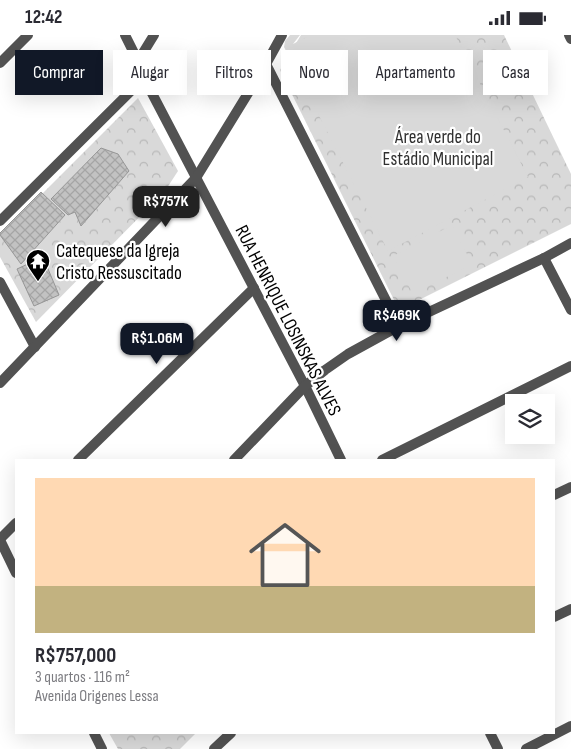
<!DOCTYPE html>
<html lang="pt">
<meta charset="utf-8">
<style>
:root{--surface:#fff;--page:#f2f2f3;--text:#2b2b33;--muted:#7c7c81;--accent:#111827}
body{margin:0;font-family:"Sofia Sans Condensed",sans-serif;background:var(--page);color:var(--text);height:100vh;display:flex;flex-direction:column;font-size:19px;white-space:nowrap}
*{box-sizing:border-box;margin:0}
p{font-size:16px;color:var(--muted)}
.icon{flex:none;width:28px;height:28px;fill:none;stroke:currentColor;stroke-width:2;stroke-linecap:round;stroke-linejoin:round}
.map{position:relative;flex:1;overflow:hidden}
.sheet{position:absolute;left:15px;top:424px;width:540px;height:275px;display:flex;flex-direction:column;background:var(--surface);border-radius:0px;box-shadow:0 5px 20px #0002}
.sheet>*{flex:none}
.guide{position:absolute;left:15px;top:15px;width:541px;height:45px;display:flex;gap:10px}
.fabs{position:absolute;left:505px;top:359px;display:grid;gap:10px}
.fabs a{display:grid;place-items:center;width:50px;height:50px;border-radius:0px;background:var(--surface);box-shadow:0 5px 20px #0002;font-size:25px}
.price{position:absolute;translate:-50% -42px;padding:0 11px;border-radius:10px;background:var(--accent);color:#fff;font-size:16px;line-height:32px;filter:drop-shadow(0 1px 2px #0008)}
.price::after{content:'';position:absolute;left:50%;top:30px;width:15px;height:11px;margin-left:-8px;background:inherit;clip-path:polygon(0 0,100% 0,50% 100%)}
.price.selected{background:#222;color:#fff}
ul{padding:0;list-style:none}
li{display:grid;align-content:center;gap:10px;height:265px;padding:0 20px}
li span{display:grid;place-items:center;height:155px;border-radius:0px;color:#555}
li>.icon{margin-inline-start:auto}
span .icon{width:90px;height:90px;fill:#fffc;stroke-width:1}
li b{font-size:21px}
.chip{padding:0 18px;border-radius:0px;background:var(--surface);box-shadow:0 5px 20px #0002;font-size:18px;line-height:45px}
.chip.selected{background:var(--accent);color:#fff}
.status{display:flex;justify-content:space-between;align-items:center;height:35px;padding:0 25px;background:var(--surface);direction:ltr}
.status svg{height:14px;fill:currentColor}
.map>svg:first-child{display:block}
</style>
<div class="status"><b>12:42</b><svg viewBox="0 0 49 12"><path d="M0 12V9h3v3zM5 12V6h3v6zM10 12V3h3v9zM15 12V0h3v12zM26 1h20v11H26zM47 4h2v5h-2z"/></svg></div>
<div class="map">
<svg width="571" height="714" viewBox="0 0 571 714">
<defs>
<pattern id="forest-crowns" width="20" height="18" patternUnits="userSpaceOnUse" patternTransform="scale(1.25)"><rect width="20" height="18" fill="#d9d9d9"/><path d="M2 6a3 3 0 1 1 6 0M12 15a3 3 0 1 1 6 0" fill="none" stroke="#b8b8b8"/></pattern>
<pattern id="building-cross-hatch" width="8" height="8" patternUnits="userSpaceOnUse" patternTransform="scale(1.25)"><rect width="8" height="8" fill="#c2c2c2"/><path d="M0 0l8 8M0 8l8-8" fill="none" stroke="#a5a5a5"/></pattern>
</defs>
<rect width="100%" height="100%" fill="#fff"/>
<g fill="url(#forest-crowns)">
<polygon points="301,0 504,0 571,139 571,189 399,275 280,35"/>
<polygon points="138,63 178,136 165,156 36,287 0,222 0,201"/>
<polygon points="109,698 196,698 180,714 118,714"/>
</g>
<g fill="#d9d9d9">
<polygon points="290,0 300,0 293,9 311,0 455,0 528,142 388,216 284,12 285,6"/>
<polygon points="452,190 472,229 413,259 393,221"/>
</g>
<g fill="url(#building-cross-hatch)" stroke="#969696">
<polygon points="101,113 118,119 129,136 81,191 75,177 68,180 51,164"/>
<polygon points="41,157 65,180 21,229 0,200 0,198"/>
<polygon points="43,222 59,260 34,271 17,234"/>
</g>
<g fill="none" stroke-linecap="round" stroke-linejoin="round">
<g stroke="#525252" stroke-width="10">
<polyline points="125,0 138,26 144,43 305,351 341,425"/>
<polyline points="569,0 571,4"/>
<polyline points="138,26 154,0"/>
<polyline points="0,28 28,0"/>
<polyline points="266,29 399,291"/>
<polyline points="0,186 144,43"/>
<polyline points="544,223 571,275"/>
<polyline points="0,247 35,312"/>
<polyline points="78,425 254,253"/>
<polyline points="234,425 305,351 325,335 348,319 399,291 544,223 571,208"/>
<polyline points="382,425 571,331"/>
<polyline points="554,460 571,452"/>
<polyline points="0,504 16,488"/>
<polyline points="0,505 16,538"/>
<polyline points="554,582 571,574"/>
<polyline points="94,698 102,714"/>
<polyline points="490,698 498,714"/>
<polyline points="214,714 231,698"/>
<polyline points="526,714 571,691"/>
</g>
<polyline stroke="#525252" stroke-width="10" points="0,348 196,143 266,29 282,0"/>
</g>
<defs>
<g id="temple-pin" transform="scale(1.25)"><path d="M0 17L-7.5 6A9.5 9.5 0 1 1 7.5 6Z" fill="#000" stroke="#fff"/><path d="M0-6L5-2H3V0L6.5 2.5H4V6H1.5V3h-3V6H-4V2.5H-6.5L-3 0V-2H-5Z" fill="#fff"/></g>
</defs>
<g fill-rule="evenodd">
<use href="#temple-pin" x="38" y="226"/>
</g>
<g text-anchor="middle" stroke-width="4.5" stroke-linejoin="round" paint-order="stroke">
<g font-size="19" fill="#303030" stroke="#fff">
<text x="438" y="108">Área verde do<tspan x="438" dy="22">Estádio Municipal</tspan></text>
</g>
<g font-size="19" fill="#000" stroke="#fff" text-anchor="start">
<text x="56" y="222">Catequese da Igreja<tspan x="56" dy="22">Cristo Ressuscitado</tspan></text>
</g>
<g font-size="19" fill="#000" stroke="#fff">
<text transform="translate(289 285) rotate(63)" y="7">RUA HENRIQUE LOSINSKAS ALVES</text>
</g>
</g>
</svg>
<div class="fabs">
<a><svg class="icon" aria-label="layers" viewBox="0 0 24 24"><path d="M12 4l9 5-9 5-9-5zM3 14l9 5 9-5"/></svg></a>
</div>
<b class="price selected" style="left:166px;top:193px">R$757K</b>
<b class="price" style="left:397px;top:307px">R$469K</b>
<b class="price" style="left:157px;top:330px">R$1.06M</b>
<div class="guide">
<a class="chip selected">Comprar</a>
<a class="chip">Alugar</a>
<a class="chip">Filtros</a>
<a class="chip">Novo</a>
<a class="chip">Apartamento</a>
<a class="chip">Casa</a>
</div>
<section class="sheet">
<ul>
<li><span style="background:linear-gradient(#ffd9b3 70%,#c2b280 0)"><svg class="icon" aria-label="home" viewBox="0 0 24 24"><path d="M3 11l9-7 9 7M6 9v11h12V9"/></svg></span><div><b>R$757,000</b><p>3 quartos · 116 m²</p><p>Avenida Origenes Lessa</p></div></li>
</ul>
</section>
</div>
